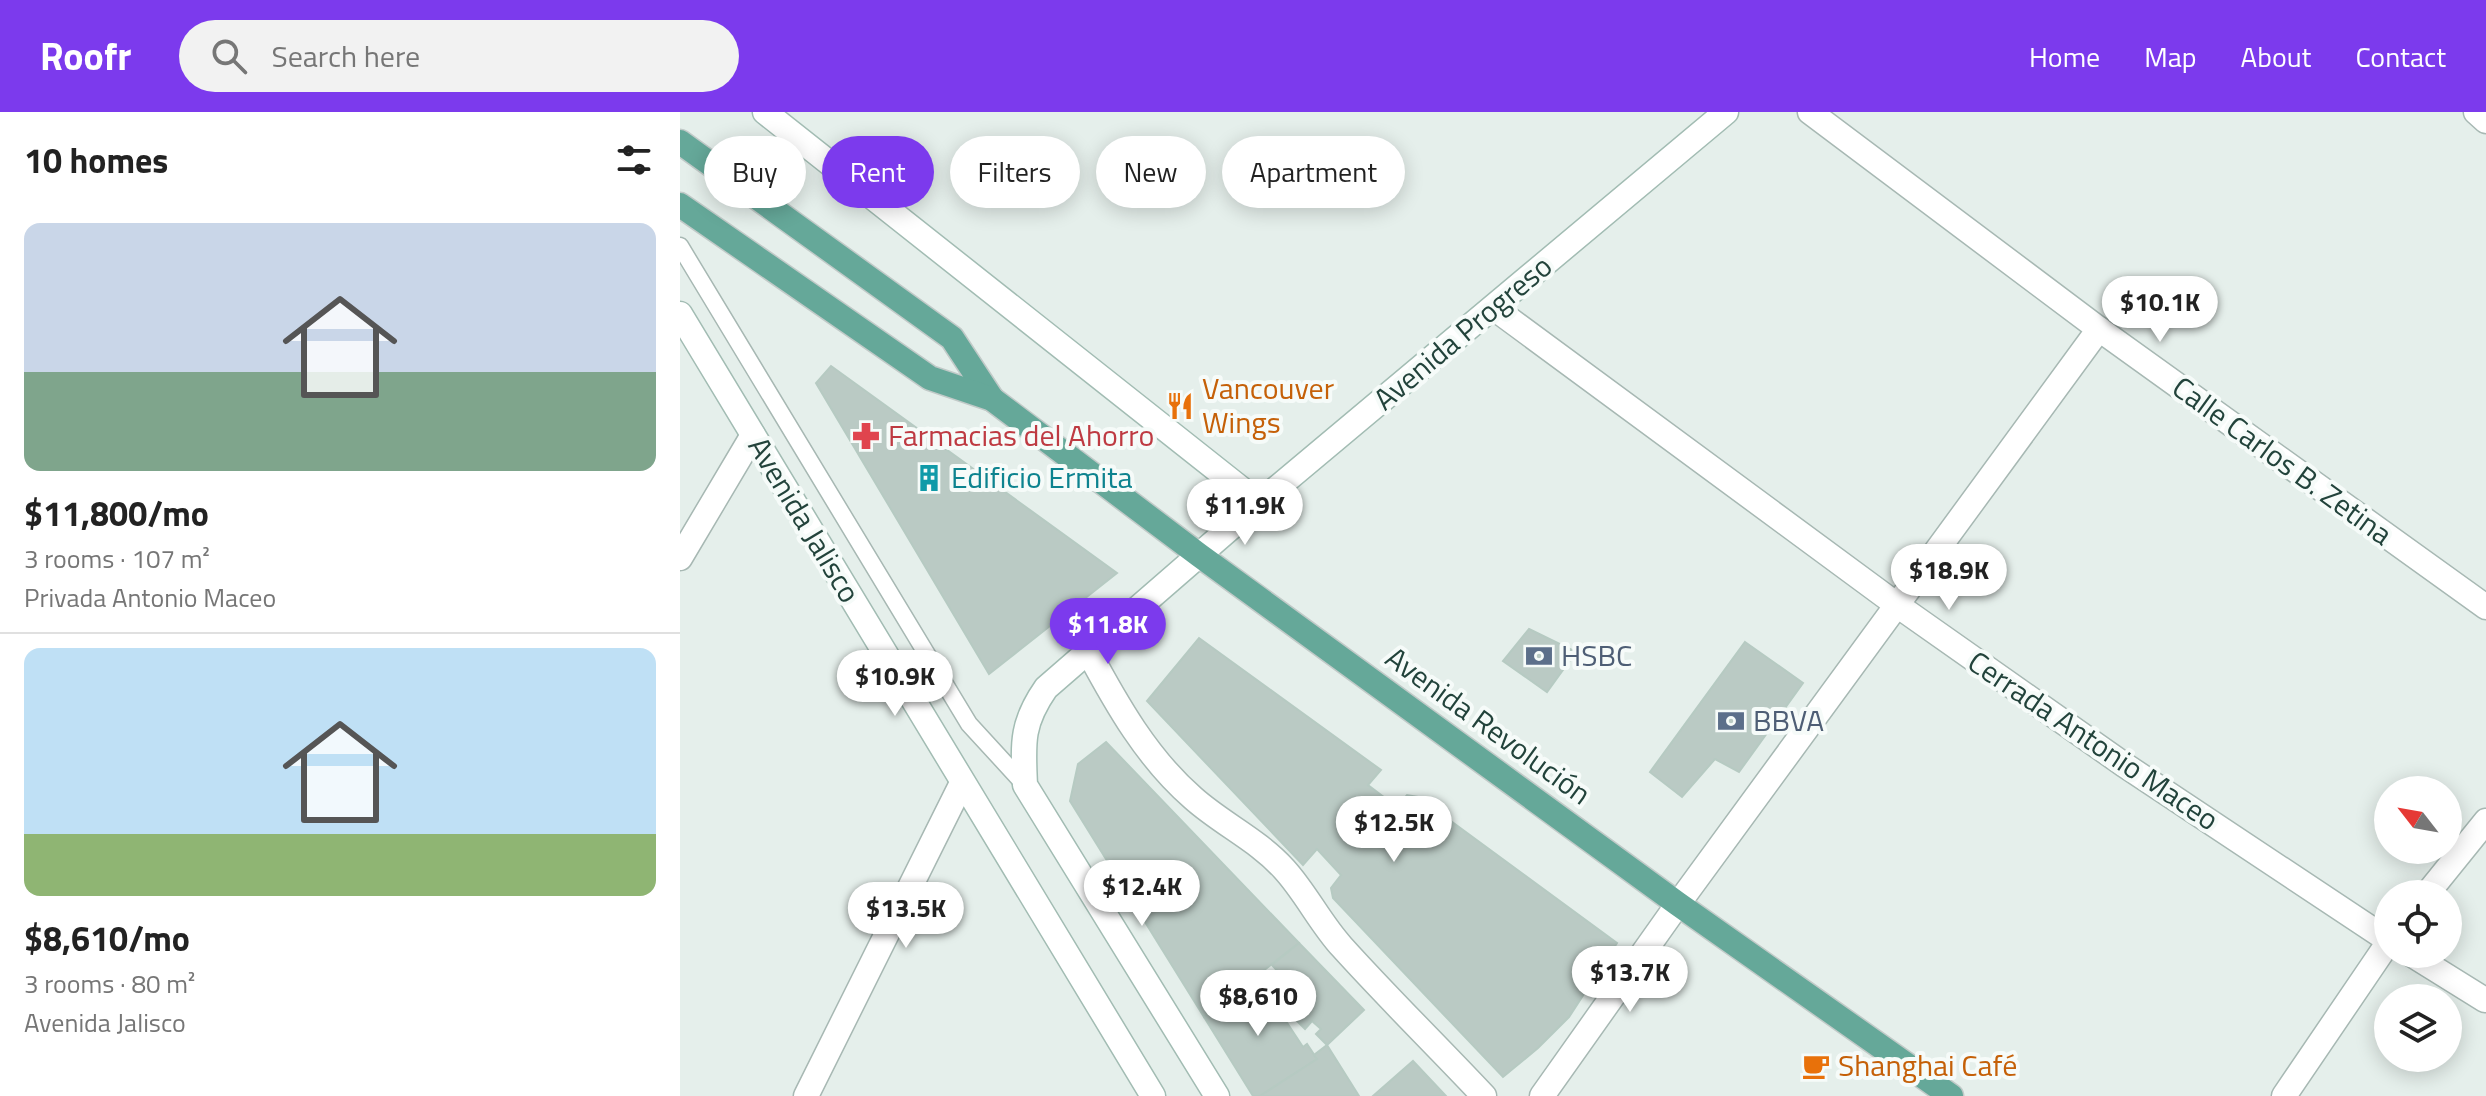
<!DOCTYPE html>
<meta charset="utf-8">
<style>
:root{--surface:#fff;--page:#f2f2f2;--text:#222;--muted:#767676;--line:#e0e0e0;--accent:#7c3aed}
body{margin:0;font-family:"Titillium Web",sans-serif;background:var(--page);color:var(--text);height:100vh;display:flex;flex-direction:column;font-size:30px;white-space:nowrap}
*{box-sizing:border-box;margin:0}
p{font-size:26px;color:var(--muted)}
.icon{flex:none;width:44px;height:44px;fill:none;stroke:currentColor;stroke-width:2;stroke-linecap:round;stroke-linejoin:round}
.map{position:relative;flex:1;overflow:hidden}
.panel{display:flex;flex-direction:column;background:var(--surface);width:680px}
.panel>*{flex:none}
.top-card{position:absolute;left:24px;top:24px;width:760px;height:72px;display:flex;gap:16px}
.needle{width:52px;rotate:301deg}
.controls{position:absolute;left:1694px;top:664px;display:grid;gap:16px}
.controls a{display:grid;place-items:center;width:88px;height:88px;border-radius:50%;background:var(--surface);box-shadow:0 4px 20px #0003;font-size:40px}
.price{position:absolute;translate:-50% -68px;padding:0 18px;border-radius:28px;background:#fff;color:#222;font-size:26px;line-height:52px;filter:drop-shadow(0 2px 4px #0008)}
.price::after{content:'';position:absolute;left:50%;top:48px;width:24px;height:18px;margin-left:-12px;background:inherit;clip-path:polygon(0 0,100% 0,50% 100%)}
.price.active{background:var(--accent);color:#fff}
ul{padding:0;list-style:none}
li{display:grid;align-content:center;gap:16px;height:424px;padding:0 24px}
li+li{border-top:2px solid var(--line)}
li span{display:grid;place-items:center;height:248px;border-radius:16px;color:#555}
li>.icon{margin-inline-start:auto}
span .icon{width:144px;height:144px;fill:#fffc;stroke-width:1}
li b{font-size:34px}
h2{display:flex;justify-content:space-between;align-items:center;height:96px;padding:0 24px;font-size:34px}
.pill{padding:0 28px;border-radius:36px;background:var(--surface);box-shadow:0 4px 20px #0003;font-size:28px;line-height:72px}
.pill.active{background:var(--accent);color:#fff}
header{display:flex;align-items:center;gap:48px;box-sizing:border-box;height:112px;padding:0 40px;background:var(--accent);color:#fff}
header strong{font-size:38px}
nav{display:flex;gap:44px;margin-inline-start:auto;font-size:28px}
.search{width:560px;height:72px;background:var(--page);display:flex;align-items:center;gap:20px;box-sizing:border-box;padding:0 28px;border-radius:44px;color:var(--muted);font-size:30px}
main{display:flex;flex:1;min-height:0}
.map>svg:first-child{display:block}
</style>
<header>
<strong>Roofr</strong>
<div class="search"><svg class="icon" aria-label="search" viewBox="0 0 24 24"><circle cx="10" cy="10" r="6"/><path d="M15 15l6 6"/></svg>Search here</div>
<nav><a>Home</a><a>Map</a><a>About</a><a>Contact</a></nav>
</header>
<main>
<section class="panel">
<h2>10 homes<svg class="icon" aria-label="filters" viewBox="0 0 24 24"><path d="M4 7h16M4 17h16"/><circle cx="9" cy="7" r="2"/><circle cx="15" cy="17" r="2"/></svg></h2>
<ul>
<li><span style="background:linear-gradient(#c9d6e8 60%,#7fa58c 0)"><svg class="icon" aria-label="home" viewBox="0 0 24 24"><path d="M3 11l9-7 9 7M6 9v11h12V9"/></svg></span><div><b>$11,800/mo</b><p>3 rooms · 107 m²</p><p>Privada Antonio Maceo</p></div></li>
<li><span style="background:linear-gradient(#bfe0f5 75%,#8fb573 0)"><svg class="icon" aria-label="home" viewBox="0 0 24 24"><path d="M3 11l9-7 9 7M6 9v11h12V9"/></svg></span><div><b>$8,610/mo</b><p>3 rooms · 80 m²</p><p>Avenida Jalisco</p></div></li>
</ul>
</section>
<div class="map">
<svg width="1806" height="984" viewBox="0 0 1806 984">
<rect width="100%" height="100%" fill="#e5efeb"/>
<g fill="#bacac4" stroke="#b6cac2" stroke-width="2">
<polygon points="151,254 437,461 309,562 136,271"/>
<polygon points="849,517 896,540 867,580 823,549"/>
<polygon points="519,526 701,658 688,673 717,695 727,683 738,685 937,831 889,905 858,936 823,965 653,786 651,776 661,763 637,737 623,753 467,589"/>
<polygon points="1065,530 1123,571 1059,660 1035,647 1002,685 970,660"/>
<polygon points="426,630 619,831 524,905 390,689 398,652"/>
<polygon points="619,831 684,898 647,933 636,922 641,917 632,909 625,917 602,894 609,886 597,873 604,866 592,853"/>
<polygon points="581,861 594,882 590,885 623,935 627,932 637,947 580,984 573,984 524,905"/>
<polygon points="647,933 679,984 580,984 637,947 634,943"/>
<polygon points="733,949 766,984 693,984"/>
</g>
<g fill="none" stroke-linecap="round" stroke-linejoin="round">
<g stroke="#a7b8b3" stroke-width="19">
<polyline id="lane" points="0,134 289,612 345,673"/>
</g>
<g stroke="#a7b8b3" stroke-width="27">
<g id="street">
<polyline points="1130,0 1419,217 1806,495"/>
<polyline points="1796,0 1806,9"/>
<polyline points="814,196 1217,493 1443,652 1708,828"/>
<polyline points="0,446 73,323"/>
<path d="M408 539C437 593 467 646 513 686 542 712 578 728 604 757 626 781 640 811 662 835 708 886 757 934 804 984"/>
<polyline points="1747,782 1806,709"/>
<polyline points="1731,842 1805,888"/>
<polyline points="126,984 282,671"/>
<polyline points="862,984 998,792 1419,217"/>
<polyline points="1604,984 1708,831"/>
</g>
</g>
<g stroke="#a2bcb3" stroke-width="27">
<g id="secondary">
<polyline points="85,0 579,391"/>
<polyline points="0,202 473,984"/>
<path d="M537 984 345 673C343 631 341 612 366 576L579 391 1046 0"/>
</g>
</g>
<g stroke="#c1cac8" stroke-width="27">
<g id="primary">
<polyline points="0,30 272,226 312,287"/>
<polyline points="0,93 250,266 312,287 519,443 998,792 1271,984"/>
</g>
</g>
<use href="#lane" stroke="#fff" stroke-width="16"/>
<use href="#street" stroke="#fff" stroke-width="24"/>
<use href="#secondary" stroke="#fff" stroke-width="24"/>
<use href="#primary" stroke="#65a899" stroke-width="24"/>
</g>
<defs>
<g id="restaurant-bare" transform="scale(2.16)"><path d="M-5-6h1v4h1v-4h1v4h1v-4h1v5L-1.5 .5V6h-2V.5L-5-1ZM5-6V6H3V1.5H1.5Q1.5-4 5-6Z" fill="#e8710a" stroke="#f6fbf9" stroke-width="2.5" paint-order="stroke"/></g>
<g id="pharmacy-bare" transform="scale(2.16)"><path d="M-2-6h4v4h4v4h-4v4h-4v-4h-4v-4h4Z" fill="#e0444e" stroke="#f6fbf9" stroke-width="2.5" paint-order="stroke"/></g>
<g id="building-bare" transform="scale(2.16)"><path d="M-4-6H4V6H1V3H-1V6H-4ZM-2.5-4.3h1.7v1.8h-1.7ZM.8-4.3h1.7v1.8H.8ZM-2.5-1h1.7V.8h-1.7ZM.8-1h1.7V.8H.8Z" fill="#0f9aa8" stroke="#f6fbf9" stroke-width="2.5" paint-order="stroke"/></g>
<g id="bank-bare" transform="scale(2.16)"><path d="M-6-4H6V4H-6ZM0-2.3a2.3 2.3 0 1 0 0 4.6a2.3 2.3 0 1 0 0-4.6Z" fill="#5c6f8a" stroke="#f6fbf9" stroke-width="2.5" paint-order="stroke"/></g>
<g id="cafe-bare" transform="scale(2.16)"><path d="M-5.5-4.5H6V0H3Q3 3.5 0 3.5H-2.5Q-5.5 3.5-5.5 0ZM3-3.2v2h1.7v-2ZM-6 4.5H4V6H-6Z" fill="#e8710a" stroke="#f6fbf9" stroke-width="2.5" paint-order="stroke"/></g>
</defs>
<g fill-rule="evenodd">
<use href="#restaurant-bare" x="500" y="294"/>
<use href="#pharmacy-bare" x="186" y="324"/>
<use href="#building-bare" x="249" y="366"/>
<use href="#bank-bare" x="859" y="544"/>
<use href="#bank-bare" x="1051" y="609"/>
<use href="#cafe-bare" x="1136" y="954"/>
</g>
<g text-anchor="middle" stroke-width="8" stroke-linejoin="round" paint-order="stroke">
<g font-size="30" fill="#22433b" stroke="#f6fbf9">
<text transform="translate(783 221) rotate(-40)" y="10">Avenida Progreso</text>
<text transform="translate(1602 349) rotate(36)" y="10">Calle Carlos B. Zetina</text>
<text transform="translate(124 408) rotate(59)" y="10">Avenida Jalisco</text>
<text transform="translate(808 614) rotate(36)" y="10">Avenida Revolución</text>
<text transform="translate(1413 629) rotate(34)" y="10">Cerrada Antonio Maceo</text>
</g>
<g font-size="30" fill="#c56008" stroke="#f6fbf9" text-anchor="start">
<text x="522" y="287">Vancouver<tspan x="522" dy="34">Wings</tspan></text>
<text x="1158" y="964">Shanghai Café</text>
</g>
<g font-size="30" fill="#be3a42" stroke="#f6fbf9" text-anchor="start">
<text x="208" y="334">Farmacias del Ahorro</text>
</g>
<g font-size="30" fill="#0d838f" stroke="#f6fbf9" text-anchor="start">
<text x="271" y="376">Edificio Ermita</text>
</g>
<g font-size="30" fill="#4e5e75" stroke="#f6fbf9" text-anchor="start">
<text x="881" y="554">HSBC</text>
<text x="1073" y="619">BBVA</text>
</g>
</g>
</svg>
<div class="controls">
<a><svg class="needle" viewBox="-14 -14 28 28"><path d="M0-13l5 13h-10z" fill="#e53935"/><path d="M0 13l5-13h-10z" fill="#767676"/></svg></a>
<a><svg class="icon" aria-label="locate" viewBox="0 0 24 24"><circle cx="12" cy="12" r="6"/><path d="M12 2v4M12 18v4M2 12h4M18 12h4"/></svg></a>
<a><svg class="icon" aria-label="layers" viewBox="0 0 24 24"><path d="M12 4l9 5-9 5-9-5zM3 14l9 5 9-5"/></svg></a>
</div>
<b class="price" style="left:1480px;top:232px">$10.1K</b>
<b class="price" style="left:565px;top:435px">$11.9K</b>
<b class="price" style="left:1269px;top:500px">$18.9K</b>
<b class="price active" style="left:428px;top:554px">$11.8K</b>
<b class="price" style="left:215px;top:606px">$10.9K</b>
<b class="price" style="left:714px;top:752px">$12.5K</b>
<b class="price" style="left:462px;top:816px">$12.4K</b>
<b class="price" style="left:226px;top:838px">$13.5K</b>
<b class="price" style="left:950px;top:902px">$13.7K</b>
<b class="price" style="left:578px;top:926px">$8,610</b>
<div class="top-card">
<a class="pill">Buy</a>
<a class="pill active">Rent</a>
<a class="pill">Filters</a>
<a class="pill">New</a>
<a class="pill">Apartment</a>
</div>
</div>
</main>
